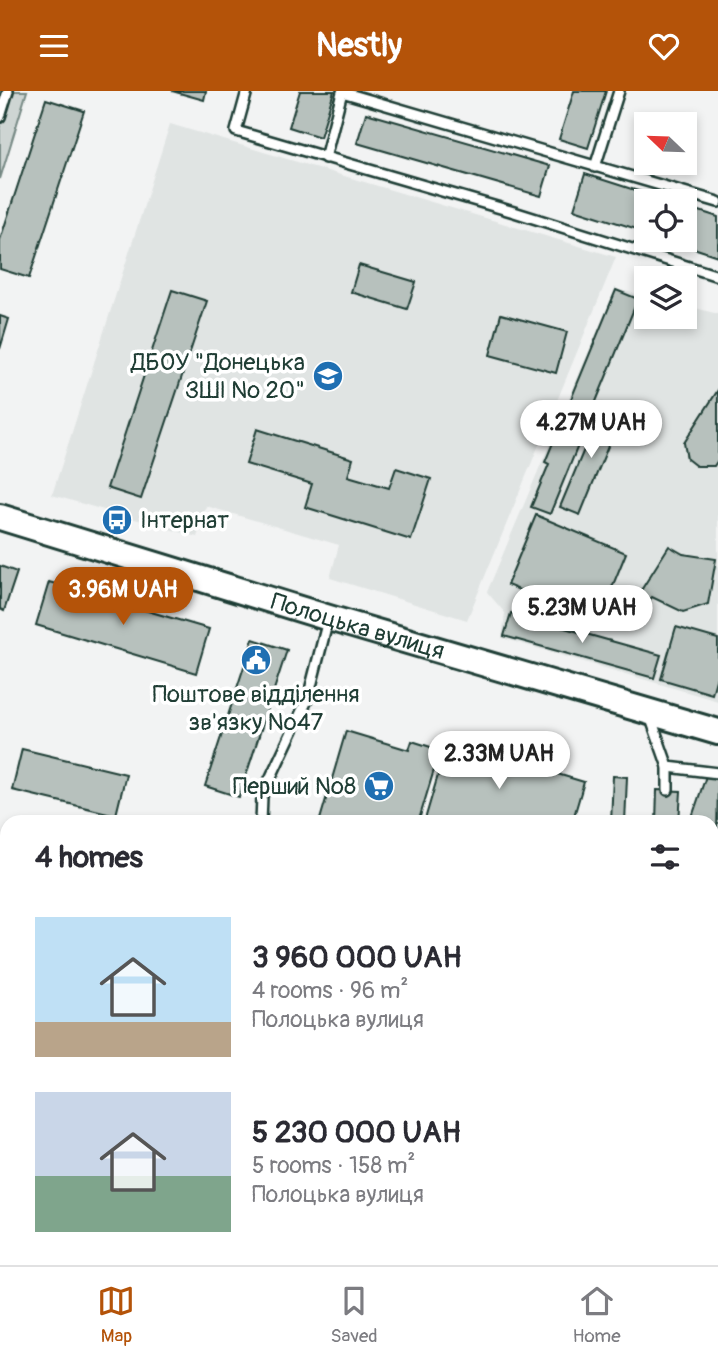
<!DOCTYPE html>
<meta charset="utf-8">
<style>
:root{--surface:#fff;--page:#f2f2f3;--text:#2b2b33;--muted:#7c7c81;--line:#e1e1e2;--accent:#b45309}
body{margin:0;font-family:Pangolin,sans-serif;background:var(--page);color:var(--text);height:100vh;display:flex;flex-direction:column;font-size:26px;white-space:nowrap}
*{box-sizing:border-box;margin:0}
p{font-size:23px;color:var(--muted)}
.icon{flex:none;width:38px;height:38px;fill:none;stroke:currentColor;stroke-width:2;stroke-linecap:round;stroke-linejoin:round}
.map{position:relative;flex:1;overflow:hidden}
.drawer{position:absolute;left:0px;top:724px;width:719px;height:450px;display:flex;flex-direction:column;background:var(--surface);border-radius:21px 21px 0 0;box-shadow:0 4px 10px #0003}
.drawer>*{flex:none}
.needle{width:46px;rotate:293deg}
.tools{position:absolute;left:634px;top:21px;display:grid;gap:14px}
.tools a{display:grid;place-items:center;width:63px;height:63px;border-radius:0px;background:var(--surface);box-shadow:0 4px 10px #0003;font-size:35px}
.price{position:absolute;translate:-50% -60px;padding:0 16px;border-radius:24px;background:#fff;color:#222;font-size:23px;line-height:46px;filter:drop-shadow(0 2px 4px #0008)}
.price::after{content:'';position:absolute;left:50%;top:42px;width:21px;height:16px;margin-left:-10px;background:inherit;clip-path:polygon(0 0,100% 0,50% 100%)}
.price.active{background:var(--accent);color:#fff}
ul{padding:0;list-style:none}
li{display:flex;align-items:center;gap:21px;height:175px;padding:0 35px}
li span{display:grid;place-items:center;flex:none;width:196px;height:140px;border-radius:0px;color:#555}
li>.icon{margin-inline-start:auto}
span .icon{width:84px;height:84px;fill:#fffc;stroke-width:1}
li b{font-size:30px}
h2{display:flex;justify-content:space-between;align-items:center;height:84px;padding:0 35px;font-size:30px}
header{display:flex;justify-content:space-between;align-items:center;height:91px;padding:0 35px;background:var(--accent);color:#fff;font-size:32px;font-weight:800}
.tabs{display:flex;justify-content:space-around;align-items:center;height:98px;border-top:2px solid var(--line);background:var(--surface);font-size:19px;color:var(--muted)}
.tabs a{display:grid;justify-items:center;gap:4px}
.tabs .active{color:var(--accent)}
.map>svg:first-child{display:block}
</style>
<header><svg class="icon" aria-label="menu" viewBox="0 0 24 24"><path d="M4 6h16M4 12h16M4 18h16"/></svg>Nestly<svg class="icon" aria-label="heart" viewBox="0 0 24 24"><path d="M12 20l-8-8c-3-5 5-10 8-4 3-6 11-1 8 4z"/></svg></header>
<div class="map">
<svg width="718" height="1174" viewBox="0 0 718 1174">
<rect width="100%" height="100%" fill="#f2f3f3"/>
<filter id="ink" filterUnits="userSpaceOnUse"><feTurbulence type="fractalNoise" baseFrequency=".0143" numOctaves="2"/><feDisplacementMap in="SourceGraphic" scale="14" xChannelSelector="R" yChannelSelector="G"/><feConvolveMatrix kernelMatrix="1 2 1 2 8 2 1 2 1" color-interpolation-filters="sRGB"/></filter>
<g filter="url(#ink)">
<g fill="#e0e4e3">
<polygon points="170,33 616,166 467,529 330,487 339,454 206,415 197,446 52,404"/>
<polygon points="615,198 646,205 646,226 684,226 684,214 718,223 718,610 502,547 505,522 487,501"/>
</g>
<polygon fill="#ced5d3" stroke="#768984" stroke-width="2" points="0,0 27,0 0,88"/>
<g fill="#b7c1bd" stroke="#1f3d34" stroke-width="2">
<polygon points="172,0 206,0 204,9"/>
<polygon points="300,0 334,0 320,46 289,36"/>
<polygon points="574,0 606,0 588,57 559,48"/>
<polygon points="46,8 84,20 29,187 0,178 0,149"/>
<polygon points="366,22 550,75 541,105 357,52"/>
<polygon points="585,83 669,110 646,110 646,141 574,118"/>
<polygon points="684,115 718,126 718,165 669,149 684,149"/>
<polygon points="359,174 416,191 407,218 351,201"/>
<polygon points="172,199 207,210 141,408 107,397"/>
<polygon points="616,199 638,208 550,423 531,416 549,373 545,371"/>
<polygon points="501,223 567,241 556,282 490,264"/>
<polygon points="0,225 9,228 0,258"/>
<polygon points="718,299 718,369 714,375 696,375 687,368 684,352"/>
<polygon points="603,313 622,321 580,424 560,416"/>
<polygon points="257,338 353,368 348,385 389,397 396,377 431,388 411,449 305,416 312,393 246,373"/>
<polygon points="536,424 626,462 598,531 507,494"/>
<polygon points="669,455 683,463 716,468 708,513 683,521 652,506 642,519 633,512"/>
<polygon points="0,475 17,481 4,520 0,518"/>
<polygon points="49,491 209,538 196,582 36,534"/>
<polygon points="511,522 661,564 654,587 504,545"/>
<polygon points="676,536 718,548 718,582 712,603 661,588"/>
<polygon points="253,548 287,559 239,706 205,695"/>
<polygon points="346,640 409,659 412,650 440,659 418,732 319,732"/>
<polygon points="448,650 584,691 572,732 424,732"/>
<polygon points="22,658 126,683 116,724 12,699"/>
<polygon points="613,685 627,686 625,732 611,732"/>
<polygon points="706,685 718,689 717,744 712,742 712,732 690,732"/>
<polygon points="657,699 681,700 679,732 656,732"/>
<polygon points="7,815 7,844 0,849 0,820"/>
<polygon points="7,962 7,1020 0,1025 0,967"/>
<polygon points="7,1090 7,1113 0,1118 0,1095"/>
<polygon points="712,1103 718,1104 718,1132 712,1131"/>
<polygon points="84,1167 123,1167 114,1174 89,1174"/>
<polygon points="256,1167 283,1167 287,1174 246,1174"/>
<polygon points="471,1167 523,1167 527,1174 475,1174"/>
<polygon points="614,1167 654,1167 659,1174 619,1174"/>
</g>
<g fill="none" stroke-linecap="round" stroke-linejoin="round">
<g stroke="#1f3d34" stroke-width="14">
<g id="lane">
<polyline points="247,0 236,40 514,121 718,185"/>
<polyline points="0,26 8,0"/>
<polyline points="325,67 342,1 718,111"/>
<polyline points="595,76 619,0"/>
<polyline points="650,625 668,676 718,682"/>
<polyline points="668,699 668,676"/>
<polyline points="261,732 262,705 308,607 328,529"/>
<polyline points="712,772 718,773"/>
<polyline points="712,1149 718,1146"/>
<polyline points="551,1167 556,1174"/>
</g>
</g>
<g stroke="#1f3d34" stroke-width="23">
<polyline id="street" points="180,1174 189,1167"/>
</g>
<g stroke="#1f3d34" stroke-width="30">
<g id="secondary">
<path id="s1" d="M0 426 329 527 718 641"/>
</g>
</g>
<use href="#lane" stroke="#fff" stroke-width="9"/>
<use href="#street" stroke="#fff" stroke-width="18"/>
<use href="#secondary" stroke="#fff" stroke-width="24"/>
</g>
</g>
<defs>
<g id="school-disc" transform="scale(1.575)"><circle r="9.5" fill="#1f6fb2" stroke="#fff"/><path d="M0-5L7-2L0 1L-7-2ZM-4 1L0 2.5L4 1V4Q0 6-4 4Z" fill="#fff"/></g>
<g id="bus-disc" transform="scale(1.575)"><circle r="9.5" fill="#1f6fb2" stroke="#fff"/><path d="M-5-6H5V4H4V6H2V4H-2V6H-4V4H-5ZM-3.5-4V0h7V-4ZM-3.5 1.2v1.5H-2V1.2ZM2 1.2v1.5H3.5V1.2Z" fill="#fff"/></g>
<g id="civic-disc" transform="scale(1.575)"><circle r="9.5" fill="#1f6fb2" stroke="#fff"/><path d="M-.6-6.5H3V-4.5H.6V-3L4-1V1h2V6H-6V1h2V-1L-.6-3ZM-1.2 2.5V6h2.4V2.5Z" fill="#fff"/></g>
<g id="supermarket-disc" transform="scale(1.575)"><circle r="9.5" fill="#1f6fb2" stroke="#fff"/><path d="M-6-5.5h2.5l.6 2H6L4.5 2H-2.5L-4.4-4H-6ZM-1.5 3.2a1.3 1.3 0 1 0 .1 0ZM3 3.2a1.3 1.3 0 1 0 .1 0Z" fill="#fff"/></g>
</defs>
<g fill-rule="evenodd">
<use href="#school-disc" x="328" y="285"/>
<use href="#bus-disc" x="117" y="429"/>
<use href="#civic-disc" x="256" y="569"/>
<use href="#supermarket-disc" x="379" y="695"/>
</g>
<g text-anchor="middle" stroke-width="7" stroke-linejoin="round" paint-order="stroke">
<g font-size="24" fill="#1f3d34" stroke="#fff" text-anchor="end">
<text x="305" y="279">ДБОУ "Донецька<tspan x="305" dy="28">ЗШІ № 20"</tspan></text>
<text x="140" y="437" text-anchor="start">Інтернат</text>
<text x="256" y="611" text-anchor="middle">Поштове відділення<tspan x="256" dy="28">зв'язку №47</tspan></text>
<text x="356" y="703">Перший №8</text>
</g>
<g font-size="24" fill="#1f3d34" stroke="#fff">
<text dy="8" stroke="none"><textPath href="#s1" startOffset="374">Полоцька вулиця</textPath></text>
</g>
</g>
</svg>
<div class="tools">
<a><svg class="needle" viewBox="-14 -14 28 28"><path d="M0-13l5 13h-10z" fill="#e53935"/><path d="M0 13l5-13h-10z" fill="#7c7c81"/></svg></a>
<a><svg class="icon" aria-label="locate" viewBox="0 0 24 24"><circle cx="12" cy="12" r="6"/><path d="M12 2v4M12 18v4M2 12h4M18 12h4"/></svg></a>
<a><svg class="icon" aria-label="layers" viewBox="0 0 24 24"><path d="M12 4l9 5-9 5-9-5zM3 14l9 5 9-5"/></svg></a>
</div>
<b class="price" style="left:591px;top:369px">4.27M UAH</b>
<b class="price active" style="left:123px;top:536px">3.96M UAH</b>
<b class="price" style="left:582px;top:554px">5.23M UAH</b>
<b class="price" style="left:499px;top:700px">2.33M UAH</b>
<section class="drawer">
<h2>4 homes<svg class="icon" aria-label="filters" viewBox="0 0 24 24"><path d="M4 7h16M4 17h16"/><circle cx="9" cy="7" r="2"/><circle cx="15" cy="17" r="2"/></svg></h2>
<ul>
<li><span style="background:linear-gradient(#bfe0f5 75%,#b9a48a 0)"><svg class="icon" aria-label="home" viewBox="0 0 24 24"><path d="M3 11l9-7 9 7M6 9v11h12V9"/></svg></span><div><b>3 960 000 UAH</b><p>4 rooms · 96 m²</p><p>Полоцька вулиця</p></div></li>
<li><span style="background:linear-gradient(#c9d6e8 60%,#7fa58c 0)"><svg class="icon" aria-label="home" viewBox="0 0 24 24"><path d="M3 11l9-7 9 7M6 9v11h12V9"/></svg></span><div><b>5 230 000 UAH</b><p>5 rooms · 158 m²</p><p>Полоцька вулиця</p></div></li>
</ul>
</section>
</div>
<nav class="tabs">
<a class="active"><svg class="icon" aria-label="map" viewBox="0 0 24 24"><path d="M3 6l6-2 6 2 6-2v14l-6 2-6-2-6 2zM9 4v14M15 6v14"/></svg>Map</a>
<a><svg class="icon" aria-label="saved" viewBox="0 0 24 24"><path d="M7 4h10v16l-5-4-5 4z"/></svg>Saved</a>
<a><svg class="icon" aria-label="home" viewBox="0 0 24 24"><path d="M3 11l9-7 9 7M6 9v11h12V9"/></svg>Home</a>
</nav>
